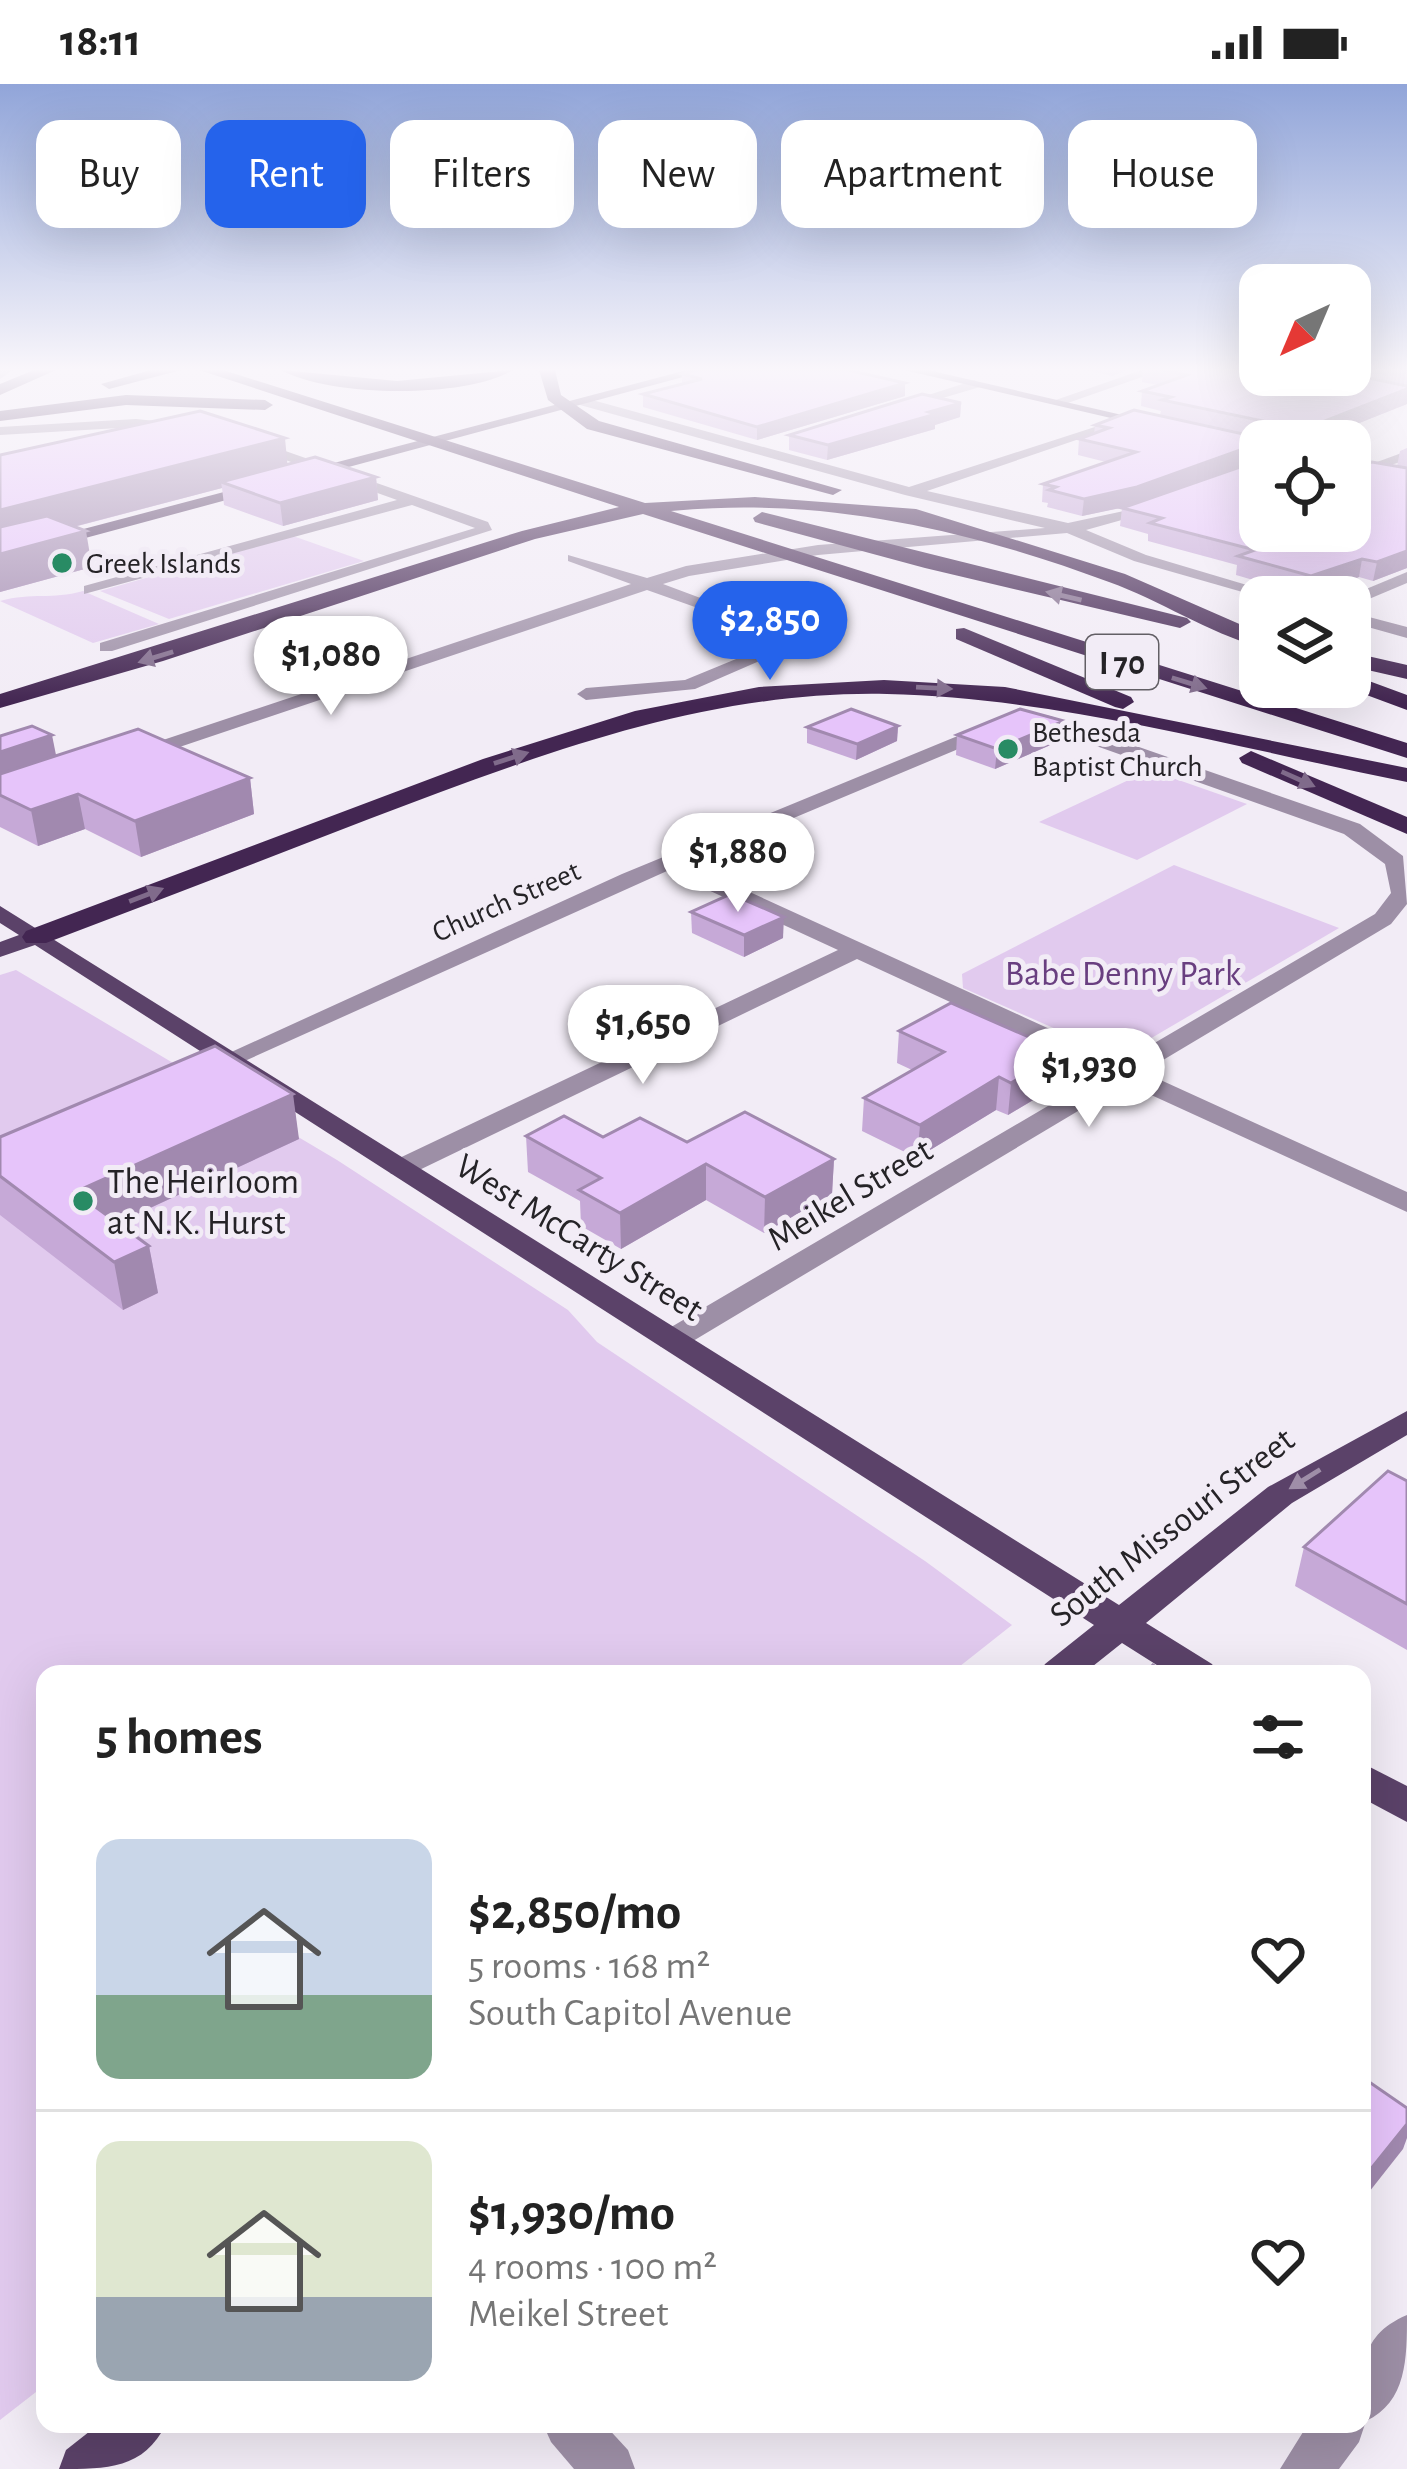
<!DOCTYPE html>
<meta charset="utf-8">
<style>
:root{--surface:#fff;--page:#f6f6f6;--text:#222;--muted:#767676;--line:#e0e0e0;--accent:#2563eb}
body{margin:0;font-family:"Alegreya Sans",sans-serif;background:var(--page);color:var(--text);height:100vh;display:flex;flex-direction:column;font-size:45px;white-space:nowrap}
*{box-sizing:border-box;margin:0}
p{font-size:39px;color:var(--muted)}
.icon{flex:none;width:66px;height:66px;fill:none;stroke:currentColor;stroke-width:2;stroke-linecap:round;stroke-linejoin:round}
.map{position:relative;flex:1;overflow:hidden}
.sheet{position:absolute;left:36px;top:1581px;width:1335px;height:768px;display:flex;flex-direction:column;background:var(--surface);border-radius:24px;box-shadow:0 12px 48px #0002}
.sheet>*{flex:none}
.banner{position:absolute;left:36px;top:36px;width:1335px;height:108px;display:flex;gap:24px}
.needle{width:78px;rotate:224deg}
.buttons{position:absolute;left:1239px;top:180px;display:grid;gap:24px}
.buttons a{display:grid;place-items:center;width:132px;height:132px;border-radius:24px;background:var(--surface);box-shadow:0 12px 48px #0002;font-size:60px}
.price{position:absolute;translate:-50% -102px;padding:0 27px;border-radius:42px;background:#fff;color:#222;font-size:39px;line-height:78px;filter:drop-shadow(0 3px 6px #0008)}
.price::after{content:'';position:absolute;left:50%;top:72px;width:36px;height:27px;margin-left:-18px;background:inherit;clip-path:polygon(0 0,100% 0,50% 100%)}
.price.active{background:var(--accent);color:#fff}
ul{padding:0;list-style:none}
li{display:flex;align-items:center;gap:36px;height:300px;padding:0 60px}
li+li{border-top:3px solid var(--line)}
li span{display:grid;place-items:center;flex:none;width:336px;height:240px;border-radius:24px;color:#555}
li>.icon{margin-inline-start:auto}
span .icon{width:144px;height:144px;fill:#fffc;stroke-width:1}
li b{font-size:51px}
h2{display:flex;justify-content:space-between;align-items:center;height:144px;padding:0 60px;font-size:51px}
.tag{padding:0 42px;border-radius:24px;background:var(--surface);box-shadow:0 12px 48px #0002;font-size:42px;line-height:108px}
.tag.active{background:var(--accent);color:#fff}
.status{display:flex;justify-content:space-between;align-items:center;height:84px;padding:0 60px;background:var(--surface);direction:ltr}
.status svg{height:33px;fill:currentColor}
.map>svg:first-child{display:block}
</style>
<div class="status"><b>18:11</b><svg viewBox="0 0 49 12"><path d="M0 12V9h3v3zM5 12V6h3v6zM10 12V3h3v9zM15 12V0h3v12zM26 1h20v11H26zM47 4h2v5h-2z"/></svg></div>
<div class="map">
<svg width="1407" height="2385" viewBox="0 0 1407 2385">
<rect width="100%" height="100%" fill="#f2ecf6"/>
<g fill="#e1caee">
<polygon points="293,452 364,477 169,535 100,507"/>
<path d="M83 507 159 540 93 559 0 517C33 508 51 516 83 507Z"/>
<polygon points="1150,686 1247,720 1137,776 1039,738"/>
<polygon points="1174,781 1339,844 1119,973 963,904 962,890"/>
<polygon points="16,886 337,1076 568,1226 597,1258 925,1477 1012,1541 950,1590 45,1590 45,2301 0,2336 0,891"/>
</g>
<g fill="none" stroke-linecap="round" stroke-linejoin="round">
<g fill="#9d8fa6" fill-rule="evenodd">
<polygon points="0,286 13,286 0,295"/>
<polygon points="1142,286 1162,286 1062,321 1050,318"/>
<polygon points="975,296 980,303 895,328 888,324"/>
<polygon points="585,314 909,403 1132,331 1132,337 927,407 1068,439 1161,419 1161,425 1086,446 1146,471 1287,513 1260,513 1134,477 1067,449 818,471 689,492 663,500 810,555 695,605 586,616 577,610 586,604 685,596 785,555 647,506 138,677 124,677 124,669 631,500 568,477 568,471 647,494 686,482 818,461 1045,444 905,411 580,321"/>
<polygon points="136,335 195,341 188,345 136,343 0,351 0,343"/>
<polygon points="251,355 488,438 492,446 112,567 100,567 100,559 475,444 412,421 84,510 84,502 397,416 246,362"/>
<polygon points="1407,367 1407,376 1365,389 1358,385"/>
<polygon points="1407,488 1407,499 1350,523 1347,513"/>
<polygon points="1350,528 1407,543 1407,554 1350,538"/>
<path d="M1016 628 1050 632 1360 740 1403 772 1407 820 1391 840 1143 988 1407 1108V1128L1125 999 683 1263H661L656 1256 661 1249 1104 989 857 875 411 1090H391L387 1084 391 1078 838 866 667 787 238 980 229 983 216 975 622 790ZM1018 640 1040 642 1344 750 1385 780 1391 809 1375 830 1122 978 686 779Z"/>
<path d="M1407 2231C1407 2274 1407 2318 1366 2337L1359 2358 1339 2385H1280L1308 2340H1362C1362 2292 1355 2253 1407 2231Z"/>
<polygon points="543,2340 604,2340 628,2366 635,2385 574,2385 551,2358"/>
</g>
<g fill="#5b4269" fill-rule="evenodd">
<polygon points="687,286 709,286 0,477 0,467"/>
<polygon points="904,286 928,286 1161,340 1154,344"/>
<polygon points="0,822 1119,1521 1268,1403 1407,1327 1407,1351 1292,1419 1146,1539 1212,1580 1218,1590 1171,1590 1122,1559 1083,1590 1039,1590 1045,1580 1094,1541 35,861 0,873 0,858 19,851 0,839"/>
<polygon points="1362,1679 1407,1702 1407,1738 1362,1714"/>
<path d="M99 2340H166C144 2385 107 2385 59 2385L66 2366Z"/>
</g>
<g fill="#432652" fill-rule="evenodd">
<polygon points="34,286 56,286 0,311 0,300"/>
<polygon points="151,286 181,286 109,305 101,300"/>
<path d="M199 286H223L645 419 755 413 916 425 1125 490 1260 549V563C1208 549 1160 516 1109 498 969 446 822 412 671 427L1407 659V674L643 430 535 455 163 577 0 624V610L522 447 619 423Z"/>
<path d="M281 286 397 297 513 286C466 315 329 313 281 286Z"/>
<polygon points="539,286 555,286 561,311 599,337 842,406 833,411 587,345 548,316"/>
<polygon points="126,311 265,316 273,321 265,326 126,321 0,337 0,327"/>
<polygon points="762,428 1187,534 1191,538 1180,544 925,484 755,438 753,434"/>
<polygon points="964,544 1131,613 1134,618 1123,625 1115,623 956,555 956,545"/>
<polygon points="1350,568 1407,581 1407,595 1350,582"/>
<polygon points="1350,590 1407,611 1407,626 1345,603 1350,603"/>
<path d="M884 596 1005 603 1407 684V698C1236 664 1062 614 887 610 705 606 536 672 369 735 261 777 154 818 46 859H26L22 853 26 847 483 675 635 627 759 603Z"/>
<polygon points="1251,667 1407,733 1407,750 1242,679 1239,674"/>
</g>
</g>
<g fill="#c6a9d7">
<polygon points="1087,286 1128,286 1112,292"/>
<polygon points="1143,286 1260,286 1350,291 1350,286 1407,286 1407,320 1314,357 1260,357 1260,375 1363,382 1397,382 1400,367 1407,364 1407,484 1373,497 1359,493 1308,512 1236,491 1237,481 1148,457 1148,450 1120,442 1122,424 1128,422 1082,432 1047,423 1048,419 1042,418 1043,400 1106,378 1078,371 1079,355 1094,350 1095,341 1160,331 1161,327 1141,322 1142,307 1158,301 1142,298"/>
<polygon points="682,290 905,299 905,312 757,356 643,323 643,310 682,300"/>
<polygon points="961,319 960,333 935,341 935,345 827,376 789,366 789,351"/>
<polygon points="0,371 288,380 376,393 378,416 283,442 224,421 222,404 74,443 92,483 0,508"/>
<polygon points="898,642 897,657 856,676 807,659 807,643"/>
<polygon points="957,651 1062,656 995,685 956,671"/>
<polygon points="0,652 56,672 250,694 254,730 141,773 85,745 38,762 0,743"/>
<polygon points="691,828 783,854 744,873 692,849"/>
<polygon points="899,947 1063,968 1060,1000 1008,1031 996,1026 917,1074 862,1047 864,1014 912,986 897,979"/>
<polygon points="526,1052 603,1053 687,1058 834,1075 832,1110 764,1149 706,1116 621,1165 581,1142 580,1117 528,1088"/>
<polygon points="0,1053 299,1055 118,1139 149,1162 158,1209 123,1226 0,1131"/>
<polygon points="1407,1397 1407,1566 1295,1502 1304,1463"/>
</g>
<g fill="#a189af">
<polygon points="905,299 905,312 757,356 757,343"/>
<polygon points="1407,305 1407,320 1314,357 1274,357"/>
<polygon points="961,319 960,333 935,341 935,345 827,376 828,361"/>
<polygon points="285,354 288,386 221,398 222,404 0,462 0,426"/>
<polygon points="1260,359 1260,375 1135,421 1082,432 1084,415"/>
<polygon points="376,393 378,416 283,442 280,419"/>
<polygon points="86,447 92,483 0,508 0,470"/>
<polygon points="1407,467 1407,484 1373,497 1377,478"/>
<polygon points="1362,475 1359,493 1308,512 1311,492"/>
<polygon points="1064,637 1062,656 995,685 997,665"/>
<polygon points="898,642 897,657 856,676 857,660"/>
<polygon points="52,651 59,686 0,705 0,668"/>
<polygon points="250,694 254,730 141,773 135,737"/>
<polygon points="78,710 85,745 38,762 31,726"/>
<polygon points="784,833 783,854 744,873 744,851"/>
<polygon points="1063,968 1060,1000 1008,1031 1011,999"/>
<polygon points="999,993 996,1026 917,1074 920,1041"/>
<polygon points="293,1010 299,1055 85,1154 75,1108"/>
<polygon points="834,1075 832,1110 764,1149 765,1113"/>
<polygon points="706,1080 706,1116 621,1165 620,1129"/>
<polygon points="149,1162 158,1209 123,1226 114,1178"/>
<polygon points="1407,2040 1407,2054 1403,2065 1362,2117 1362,2096"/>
</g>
<g fill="#e6c4fa" stroke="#a189af" stroke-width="3">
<polygon points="696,286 848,286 905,299 757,343 643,310 702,295 682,290"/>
<polygon points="1162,286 1260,286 1260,291 1350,290 1407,302 1407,305 1274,357 1260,357 1260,359 1137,403 1084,415 1049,406 1056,403 1043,400 1136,368 1079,355 1109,344 1095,341 1134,326 1261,354 1267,349 1263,337 1162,316 1171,313 1142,307 1187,291"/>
<polygon points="922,310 961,319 929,328 936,330 828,361 789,351"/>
<polygon points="200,327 285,354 0,426 0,371"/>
<polygon points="315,373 376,393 280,419 221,398"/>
<polygon points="1260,376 1260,447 1350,447 1350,379 1363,382 1372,378 1407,384 1407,467 1377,478 1362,475 1311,492 1238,472 1255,466 1150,439 1162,434 1122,424"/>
<polygon points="47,432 86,447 0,470 0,443"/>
<polygon points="851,625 898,642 857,660 807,643"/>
<polygon points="1020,625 1064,637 997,665 957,651"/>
<polygon points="32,642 52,651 0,668 0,652"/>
<polygon points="138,645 250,694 135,737 78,710 31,726 0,711 0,690"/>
<polygon points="731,810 784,833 744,851 691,828"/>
<polygon points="951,919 1063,968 1011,999 999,993 920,1041 864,1014 944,968 899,947"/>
<polygon points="215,962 293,1010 75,1108 149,1162 114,1178 0,1092 0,1053"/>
<polygon points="745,1028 834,1075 765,1113 706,1080 620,1129 579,1106 601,1094 526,1052 564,1032 603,1053 640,1034 687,1058"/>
<polygon points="1388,1387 1407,1397 1407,1520 1304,1463"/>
<polygon points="1153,1581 1167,1590 1144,1590"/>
<polygon points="1362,1993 1407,2024 1407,2040 1362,2096"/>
</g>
<defs><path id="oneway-solid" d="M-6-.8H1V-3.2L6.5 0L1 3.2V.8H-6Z" transform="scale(3)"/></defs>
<g fill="#806b8b">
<use href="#oneway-solid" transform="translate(1064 512) rotate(-167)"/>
<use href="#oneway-solid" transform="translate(156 573) rotate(163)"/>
<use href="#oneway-solid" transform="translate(1189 599) rotate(17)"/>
<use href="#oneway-solid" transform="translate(934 604) rotate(3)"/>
<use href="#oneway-solid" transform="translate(511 674) rotate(-18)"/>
<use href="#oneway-solid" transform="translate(1298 695) rotate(24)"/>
<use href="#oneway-solid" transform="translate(146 811) rotate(-21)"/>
</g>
<use fill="#9f8ea8" href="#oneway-solid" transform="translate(1305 1395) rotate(148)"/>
<linearGradient id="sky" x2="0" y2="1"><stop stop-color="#91a5d9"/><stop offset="0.46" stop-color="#f9f6fb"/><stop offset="1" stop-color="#f9f6fb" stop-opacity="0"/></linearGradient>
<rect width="1407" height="620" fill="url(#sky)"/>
<g fill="#288b64" stroke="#f2ecf6" stroke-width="4.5">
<circle cx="62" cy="479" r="12"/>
<circle cx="1008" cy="665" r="12"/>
<circle cx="83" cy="1117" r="12"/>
</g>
<g text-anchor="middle" stroke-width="10" stroke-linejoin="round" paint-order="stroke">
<g font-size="30" fill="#252327" stroke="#f2ecf6" text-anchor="start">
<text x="86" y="489">Greek Islands</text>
<text x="1032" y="658">Bethesda<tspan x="1032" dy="34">Baptist Church</tspan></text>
</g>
<g font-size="30" fill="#252327" stroke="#f2ecf6">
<text transform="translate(506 817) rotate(-24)" y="10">Church Street</text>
</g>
<rect fill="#f2ecf6" stroke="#625f65" stroke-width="3" x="1086" y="551" width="72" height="54" rx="9"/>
<g font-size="33" font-weight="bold" fill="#252327">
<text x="1122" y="590">I 70</text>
</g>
<g font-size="36" fill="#693f80" stroke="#f2ecf6">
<text x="1123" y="901">Babe Denny Park</text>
</g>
<g font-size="36" fill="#252327" stroke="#f2ecf6" text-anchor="start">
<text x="107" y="1109">The Heirloom<tspan x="107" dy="41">at N.K. Hurst</tspan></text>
</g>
<g font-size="36" fill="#252327" stroke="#f2ecf6">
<text transform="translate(849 1109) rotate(-31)" y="13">Meikel Street</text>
<text transform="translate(580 1152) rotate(32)" y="13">West McCarty Street</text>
<text transform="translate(1171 1442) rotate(-38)" y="13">South Missouri Street</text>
</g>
</g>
</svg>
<div class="buttons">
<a><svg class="needle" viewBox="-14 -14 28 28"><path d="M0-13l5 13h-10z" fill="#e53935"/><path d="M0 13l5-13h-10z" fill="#767676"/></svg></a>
<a><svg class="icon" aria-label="locate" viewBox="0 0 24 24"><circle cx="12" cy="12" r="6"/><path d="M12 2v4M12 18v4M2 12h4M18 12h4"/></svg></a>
<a><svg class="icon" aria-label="layers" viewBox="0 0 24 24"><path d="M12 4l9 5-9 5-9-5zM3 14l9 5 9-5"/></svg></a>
</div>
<b class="price active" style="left:770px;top:599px">$2,850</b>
<b class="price" style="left:331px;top:634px">$1,080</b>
<b class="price" style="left:738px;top:831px">$1,880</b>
<b class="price" style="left:643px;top:1003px">$1,650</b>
<b class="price" style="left:1089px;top:1046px">$1,930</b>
<div class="banner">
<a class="tag">Buy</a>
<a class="tag active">Rent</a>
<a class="tag">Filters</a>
<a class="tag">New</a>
<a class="tag">Apartment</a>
<a class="tag">House</a>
</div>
<section class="sheet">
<h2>5 homes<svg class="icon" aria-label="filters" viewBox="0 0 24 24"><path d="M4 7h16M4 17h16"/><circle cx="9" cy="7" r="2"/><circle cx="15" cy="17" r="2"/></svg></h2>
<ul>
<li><span style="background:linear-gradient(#c9d6e8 65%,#7fa58c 0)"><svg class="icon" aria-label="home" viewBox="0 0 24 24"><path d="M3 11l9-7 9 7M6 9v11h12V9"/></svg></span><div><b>$2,850/mo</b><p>5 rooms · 168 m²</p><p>South Capitol Avenue</p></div><svg class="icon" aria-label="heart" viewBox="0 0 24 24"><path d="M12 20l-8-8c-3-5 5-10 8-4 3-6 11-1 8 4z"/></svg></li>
<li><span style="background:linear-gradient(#dfe7d0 65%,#9aa5b1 0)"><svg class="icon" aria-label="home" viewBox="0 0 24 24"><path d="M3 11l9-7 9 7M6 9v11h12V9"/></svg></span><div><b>$1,930/mo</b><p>4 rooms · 100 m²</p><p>Meikel Street</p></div><svg class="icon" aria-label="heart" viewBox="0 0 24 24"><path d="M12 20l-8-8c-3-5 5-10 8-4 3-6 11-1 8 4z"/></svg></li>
</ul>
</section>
</div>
